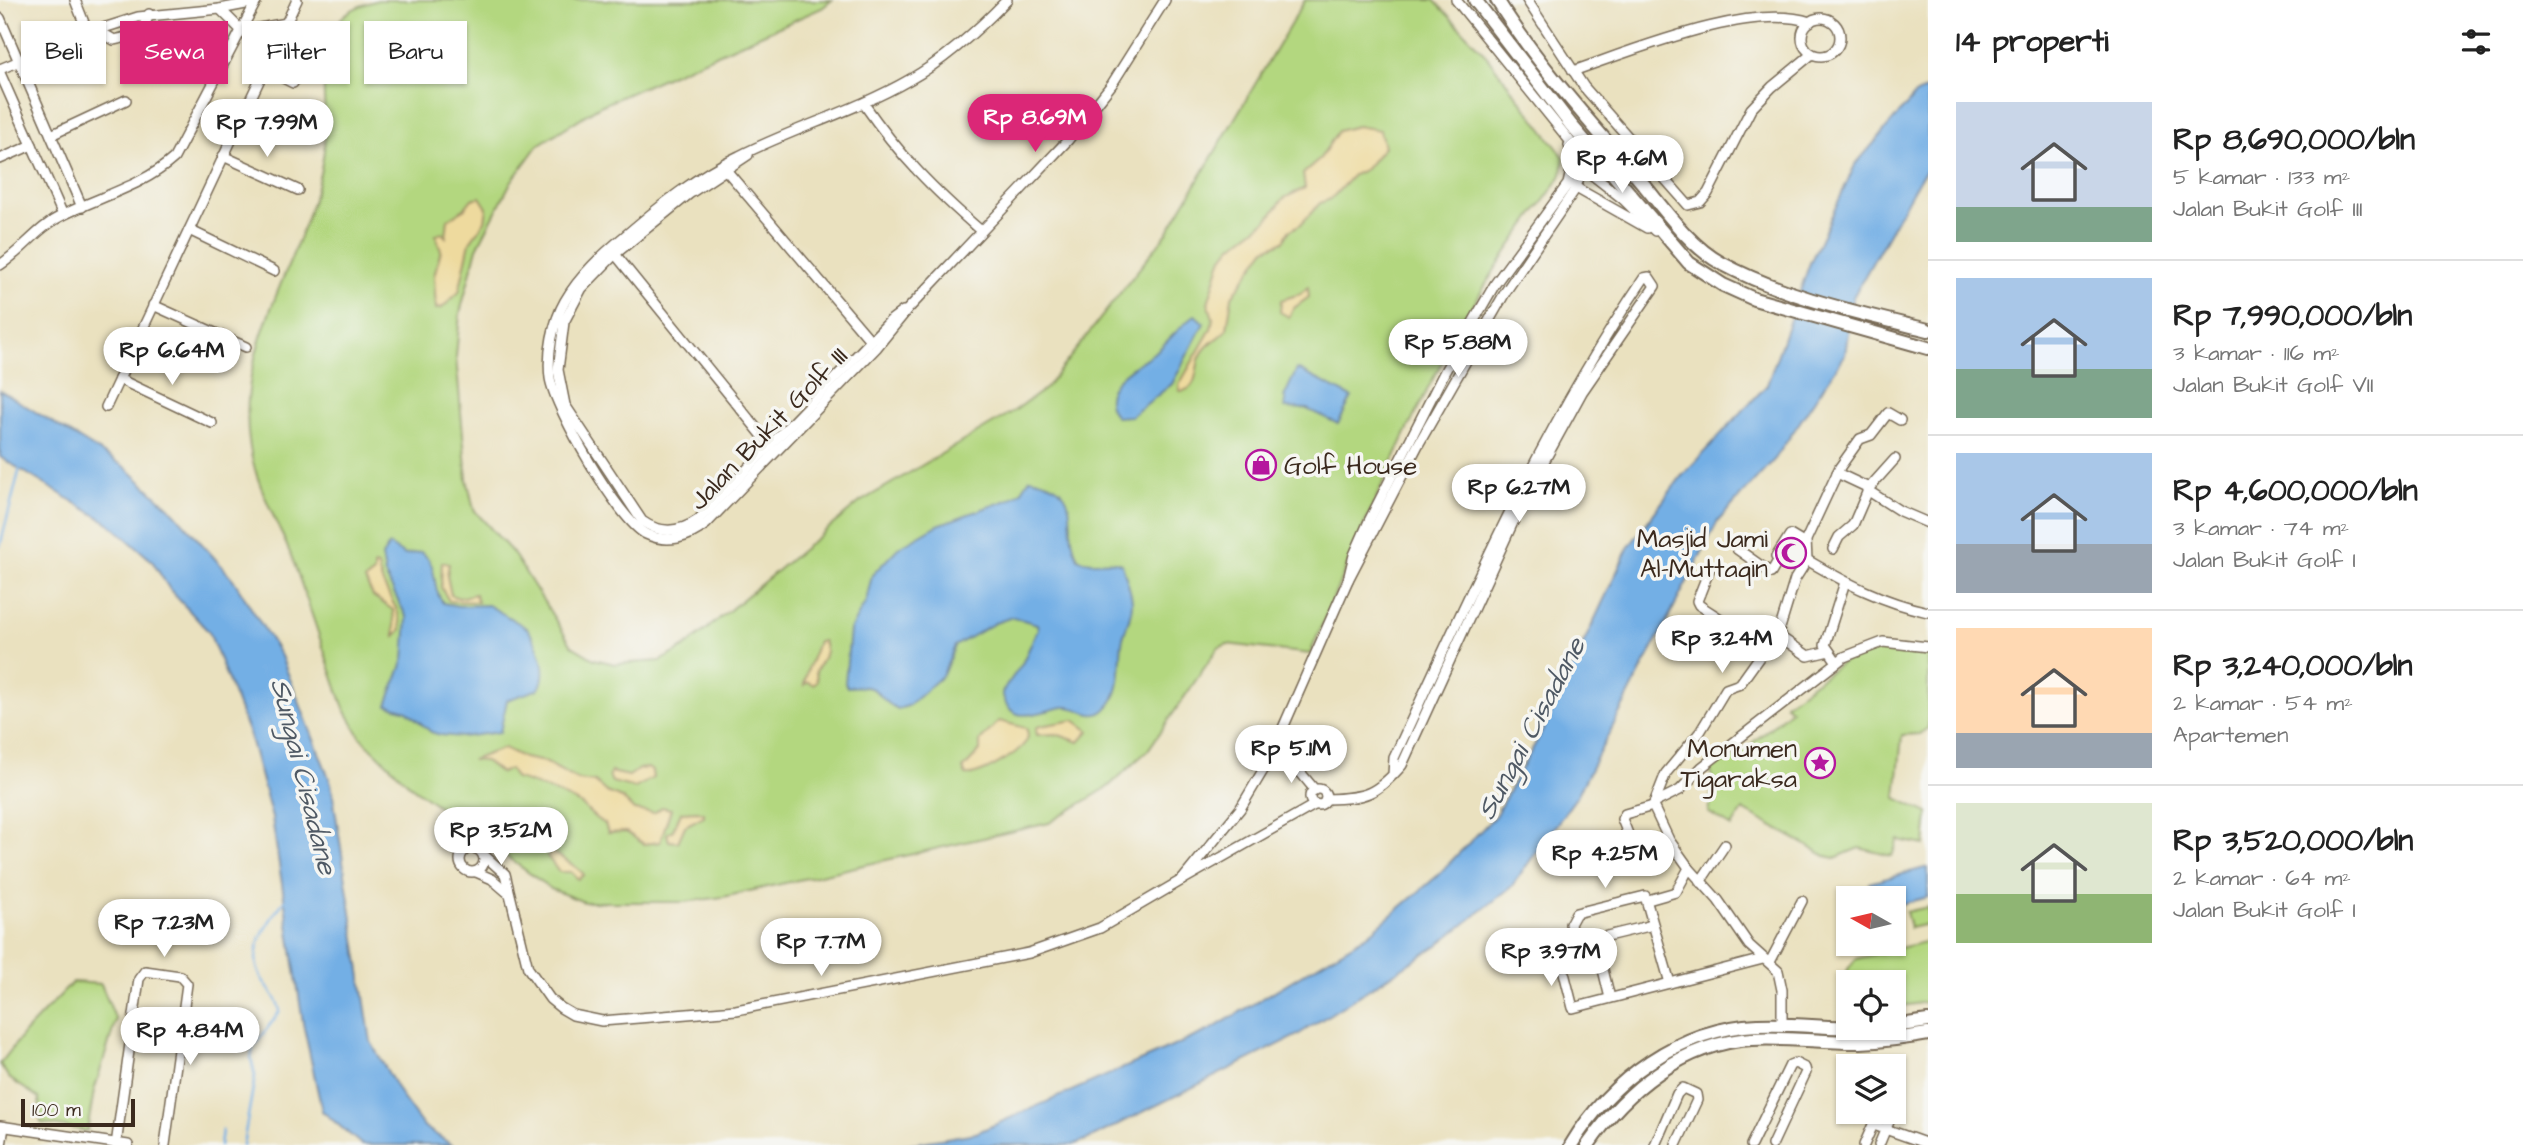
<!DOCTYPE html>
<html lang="id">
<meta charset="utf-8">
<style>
:root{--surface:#fff;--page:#f2f2f2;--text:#222;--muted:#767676;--line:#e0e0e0;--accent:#db2777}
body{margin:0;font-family:"Architects Daughter",sans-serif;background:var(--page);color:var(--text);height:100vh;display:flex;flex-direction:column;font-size:26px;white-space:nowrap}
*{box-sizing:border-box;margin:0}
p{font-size:23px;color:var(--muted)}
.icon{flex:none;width:38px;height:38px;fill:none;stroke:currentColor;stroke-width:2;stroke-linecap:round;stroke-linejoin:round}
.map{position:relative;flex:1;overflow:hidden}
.sheet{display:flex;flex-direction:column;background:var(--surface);width:595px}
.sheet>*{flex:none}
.banner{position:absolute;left:21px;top:21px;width:665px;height:63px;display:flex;gap:14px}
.needle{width:46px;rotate:278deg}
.controls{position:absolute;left:1836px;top:886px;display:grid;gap:14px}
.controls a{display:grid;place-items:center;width:70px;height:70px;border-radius:0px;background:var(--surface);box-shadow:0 2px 5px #0004;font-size:35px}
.scale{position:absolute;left:21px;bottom:18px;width:114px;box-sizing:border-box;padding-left:7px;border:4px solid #3b2a1e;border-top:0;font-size:19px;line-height:24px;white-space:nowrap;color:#3b2a1e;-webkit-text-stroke:5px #f6f6f2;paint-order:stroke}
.price{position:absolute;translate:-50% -60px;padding:0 16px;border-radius:24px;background:#fff;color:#222;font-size:23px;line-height:46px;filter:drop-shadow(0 2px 4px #0008)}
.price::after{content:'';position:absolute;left:50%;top:42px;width:21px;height:16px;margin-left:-10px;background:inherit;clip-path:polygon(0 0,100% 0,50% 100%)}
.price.current{background:var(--accent);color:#fff}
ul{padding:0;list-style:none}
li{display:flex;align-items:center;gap:21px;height:175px;padding:0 28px}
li+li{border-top:2px solid var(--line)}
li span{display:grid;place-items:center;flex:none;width:196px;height:140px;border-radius:0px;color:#555}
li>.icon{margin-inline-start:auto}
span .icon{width:84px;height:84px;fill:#fffc;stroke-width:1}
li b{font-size:30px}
h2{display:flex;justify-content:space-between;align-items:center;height:84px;padding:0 28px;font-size:30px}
.pill{padding:0 24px;border-radius:0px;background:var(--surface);box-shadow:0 2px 5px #0004;font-size:24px;line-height:63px}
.pill.current{background:var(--accent);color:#fff}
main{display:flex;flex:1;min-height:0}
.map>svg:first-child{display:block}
</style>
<main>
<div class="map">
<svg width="1928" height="1145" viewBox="0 0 1928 1145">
<rect width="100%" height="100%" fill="#f6f6f2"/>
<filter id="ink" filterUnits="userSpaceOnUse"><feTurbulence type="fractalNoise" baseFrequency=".0143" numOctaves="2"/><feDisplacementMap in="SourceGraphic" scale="14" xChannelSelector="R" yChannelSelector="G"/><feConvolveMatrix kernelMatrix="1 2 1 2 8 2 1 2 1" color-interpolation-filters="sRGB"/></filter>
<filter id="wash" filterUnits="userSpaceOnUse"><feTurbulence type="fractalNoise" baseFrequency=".00686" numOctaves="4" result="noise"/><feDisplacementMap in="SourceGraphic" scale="28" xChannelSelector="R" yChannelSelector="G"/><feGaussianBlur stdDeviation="1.57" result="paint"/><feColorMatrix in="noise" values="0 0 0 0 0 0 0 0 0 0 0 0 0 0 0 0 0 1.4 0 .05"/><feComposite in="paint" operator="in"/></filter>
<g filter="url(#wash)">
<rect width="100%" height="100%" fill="#eae1bf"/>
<g fill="#b3d77f" stroke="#77804e" stroke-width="2">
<path d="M378 0H832L822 8 600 106 538 145 511 182 477 248 460 313 456 357 467 479 474 510 513 553 572 646 594 659 615 664 660 661 684 648 860 502 1014 411 1046 388 1167 233 1305 0H1434L1484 53 1564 157 1562 175C1540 207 1515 238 1494 271 1419 391 1364 523 1310 654L1227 644 1218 648 1148 750 1108 787 1049 823 723 897 684 902H584L551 889 411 786 361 738 344 708C326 658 310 607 292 558 278 522 256 486 250 448 232 345 307 257 323 158 331 111 312 70 338 23 345 10 364 4 378 0Z"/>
<polygon points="1880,649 1928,654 1928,728 1919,734 1902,735 1896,798 1928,813 1925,845 1898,840 1892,856 1859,848 1835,858 1826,856 1743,810 1732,827 1708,812 1713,786 1710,767 1737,756 1791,710 1785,704 1844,661"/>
<polygon points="1928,907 1928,924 1910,928 1906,912"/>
<path d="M1928 941V1002L1894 1007V982H1848V999C1840 984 1844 971 1856 959Z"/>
<polygon points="73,982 101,984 116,1020 94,1091 87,1131 41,1123 39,1098 9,1078 0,1064 25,1032"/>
</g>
<g fill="#eeda9e" stroke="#94825e" stroke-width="2">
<path d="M1357 126 1380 130 1384 147 1366 169 1353 175 1331 199 1320 203 1301 224 1289 231 1284 241 1265 249 1232 297 1227 329C1219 339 1206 343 1200 357 1195 368 1199 391 1180 391L1179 385 1211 329 1213 318 1208 303 1221 260 1231 247 1267 220 1284 198 1305 188 1303 174 1319 160 1338 131Z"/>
<polygon points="480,197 487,208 485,221 470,242 459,292 442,308 436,309 434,276 441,250 436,235 442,233 446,237 448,219 464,209 472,199"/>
<polygon points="1308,287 1309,297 1294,308 1289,317 1280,312 1281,300 1300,294"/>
<polygon points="442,562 449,564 447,576 451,595 459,598 475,594 478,602 449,601 441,587"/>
<path d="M374 565 378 566C381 592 401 604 401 630L395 636 393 610 373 596 365 580 374 573Z"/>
<path d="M818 641H823L826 652 816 671 817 681 814 685 808 682 804 685C806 668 813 659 818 641Z"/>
<polygon points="1074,720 1089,731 1079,742 1056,734 1037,735 1036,728 1040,726"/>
<path d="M999 721 1026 728C1028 732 1029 738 1025 743 1017 754 980 777 966 775L963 769 980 751V741Z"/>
<path d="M504 748 524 758 545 762 578 780 595 782 606 792 622 798 634 810 654 813 662 807 671 809 660 842 644 844 626 832 608 833 605 824C595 819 591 814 584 807 580 801 524 780 516 779L509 769 501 773 485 761 472 760Z"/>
<polygon points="648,768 652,771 653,778 635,788 612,782 609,776 611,772 629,776 639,769"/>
<polygon points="697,811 704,813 704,816 685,826 678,842 669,841 667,834 673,830 681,812"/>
<path d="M552 852C561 858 580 868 584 875L578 879 571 872H559L547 856Z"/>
</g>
<g fill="#73afe5" stroke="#576c82" stroke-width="2">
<polygon points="1928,88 1928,169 1920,178 1853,297 1845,355 1775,459 1718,521 1577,796 1511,887 1438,945 1296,1036 1091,1138 1073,1145 904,1145 976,1133 1210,1030 1369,934 1436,877 1495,816 1544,728 1628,548 1681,477 1767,385 1810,263 1855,165 1915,95"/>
<path d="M1195 315 1204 323 1172 384 1131 416 1116 417C1090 385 1141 364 1159 349 1171 338 1181 325 1195 315Z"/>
<polygon points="1297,369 1352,397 1338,424 1307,409 1285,408 1286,398 1284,397"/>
<polygon points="0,390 125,467 174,512 233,579 281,656 331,783 371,1042 402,1097 423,1126 452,1145 362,1145 322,1111 303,1023 272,818 249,734 209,632 170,590 152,561 110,524 0,457"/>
<path d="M1030 478C1089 489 1060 521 1078 558 1092 567 1108 557 1122 564 1125 576 1131 589 1132 601 1133 614 1124 630 1122 643 1119 665 1124 693 1105 710 1091 722 1079 705 1064 707 1041 710 1010 730 1002 692L1022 664 1038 629 1037 624 1013 617 995 623 955 646 943 675 908 706 898 709C871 697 887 684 847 687L845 683 850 630 866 601 872 575 898 548 938 525 1010 499 1021 492Z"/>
<path d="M389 545 405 555 421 552C440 565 430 586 443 603L459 606 488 605 527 628C538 644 550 670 539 689L507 700 500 732 462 737 440 735 431 732 407 711 387 705 404 659 407 618 385 575 382 556Z"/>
<polygon points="1928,867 1928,897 1894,906 1894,898 1873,898 1869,883"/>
</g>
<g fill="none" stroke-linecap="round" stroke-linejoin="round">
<g stroke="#73afe5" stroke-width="2.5">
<polyline points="0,546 20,468"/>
<polyline points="220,1145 222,1130"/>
<path d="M243 1145 255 1076 251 1058 253 1048 280 1011C277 996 268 990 261 977 246 951 269 920 285 900"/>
</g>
</g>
</g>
<g filter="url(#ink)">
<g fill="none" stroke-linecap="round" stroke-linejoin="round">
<g stroke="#786a56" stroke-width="12">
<g id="minor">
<polyline points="75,0 88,33"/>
<path d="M1007 0C978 30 945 60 909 80 855 111 794 128 739 156 698 175 660 206 626 235 603 254 580 275 565 301 553 322 547 353 550 378 555 409 619 521 646 534 667 544 689 538 706 524L877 347 908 309 1068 140 1112 84 1165 0"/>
<polyline points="1527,0 1584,87 1688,205 1700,202 1708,193 1751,109 1772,87 1812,54"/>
<polyline points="256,2 220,9 242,31 287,23"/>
<polyline points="0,18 82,207"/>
<circle cx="1821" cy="37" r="19"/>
<path d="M97 30 114 40C133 36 143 34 149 14"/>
<polyline points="0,69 88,33 138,17 220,9"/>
<polyline points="265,69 293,83"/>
<path d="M1573 71C1632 51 1750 2 1810 22"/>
<polyline points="0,73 63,215"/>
<path d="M864 104C900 156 933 189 981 231"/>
<polyline points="51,135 126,100"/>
<path d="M748 155 689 194 615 254 582 288 564 322 558 370 565 405 642 521C660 534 679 533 698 520L891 320 903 311"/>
<polyline points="223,156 298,190"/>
<polyline points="0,159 32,145"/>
<polyline points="1582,167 1623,199 1655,231"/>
<polyline points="726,170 871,341"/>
<polyline points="1571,185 1647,228"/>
<polyline points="189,230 274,271"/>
<polyline points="615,254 770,445"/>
<path d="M0 265C23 250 38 227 63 215 101 196 143 186 174 158L257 0"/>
<polyline points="153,305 246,347"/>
<polyline points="119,379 212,423"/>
<polyline points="106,407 297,0"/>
<path d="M1900 420 1888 413 1871 435 1860 439 1840 467 1806 540 1807 560C1848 584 1882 602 1928 612"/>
<polyline points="1837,473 1869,488"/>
<polyline points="1867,490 1900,511 1928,523"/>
<polyline points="1737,549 1771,573 1779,559 1776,557 1790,535 1805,544"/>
<polyline points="1833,549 1839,537 1853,525 1869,488 1895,459"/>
<polyline points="1710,568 1697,601 1699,605 1764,647"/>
<polyline points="1348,580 1354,555 1369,521 1445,371 1495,284 1568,184 1573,162 1569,145"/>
<polyline points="1776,634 1808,656 1829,651"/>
<polyline points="1837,662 1825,645 1845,582"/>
<polyline points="1283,732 1291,761 1315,790"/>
<polyline points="1268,762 1291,761"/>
<circle cx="1318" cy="797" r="8"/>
<path d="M1326 799C1365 798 1376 795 1402 765L1525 496 1582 392 1655 286 1649 277 1644 278C1542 428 1470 594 1394 758L1393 775"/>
<polyline points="1656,802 1680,790 1702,767 1844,657 1883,642 1928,647"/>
<polyline points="1316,804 1182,880 1240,809 1268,762 1348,580 1418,445 1506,291 1576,188 1582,167 1578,151 1456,0"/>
<polyline points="1628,834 1622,819 1625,814 1653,806"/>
<circle cx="472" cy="860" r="12"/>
<polyline points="484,855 505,874 528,968 550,999 561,1008 573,1015 602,1021 736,1010 1029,953 1100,928 1182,880"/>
<polyline points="476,872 492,879 507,892"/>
<polyline points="1700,882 1725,845"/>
<polyline points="1648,900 1676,892 1689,868"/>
<polyline points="1596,941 1610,998"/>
<polyline points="1574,946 1570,924 1576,913 1645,896 1670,983"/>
<polyline points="1558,949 1573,1008 1763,959"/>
<polyline points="1520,957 1653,925"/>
<polyline points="1770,962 1802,901"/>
<polyline points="1782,1026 1782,990 1778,971 1749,945 1718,900 1689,868 1669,840 1653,806 1666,773 1700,732 1726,689 1740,684 1780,628 1795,579 1807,560"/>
<polyline points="1894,1078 1902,1084 1894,1109"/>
<polyline points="1874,1125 1928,1144"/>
<polyline points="0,1126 128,1145"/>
<polyline points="1,1145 4,1127"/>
<polyline points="116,1145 139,979 145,971 180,976 187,984 165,1145"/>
<polyline points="1655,1145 1677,1094 1683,1088 1696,1094 1697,1100 1676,1145"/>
<polyline points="1751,1145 1790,1065 1795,1063 1805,1068 1806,1072 1772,1145"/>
<polyline points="1864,1145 1879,1111"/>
<polyline points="1879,1145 1893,1111"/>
</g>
</g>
<g stroke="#786a56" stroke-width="16">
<g id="major">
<polyline points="1475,0 1571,125 1689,263 1723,285 1754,299 1928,348"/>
<path d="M1497 0C1537 64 1590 122 1639 179 1663 207 1688 245 1721 263 1784 297 1859 313 1928 330"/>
<polyline points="1894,1026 1928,1021"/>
<path d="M1571 1145C1610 1080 1680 1028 1758 1025 1799 1023 1839 1030 1881 1027"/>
<path d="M1588 1145C1626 1090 1683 1043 1752 1039 1786 1037 1820 1042 1854 1042 1878 1042 1904 1038 1928 1034"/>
</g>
</g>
<use href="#minor" stroke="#fff" stroke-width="9"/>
<use href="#major" stroke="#fff" stroke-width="12"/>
</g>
</g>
<defs>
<g id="shop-ring" transform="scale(1.575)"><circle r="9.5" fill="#f6f6f2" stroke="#b5179e" stroke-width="1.5"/><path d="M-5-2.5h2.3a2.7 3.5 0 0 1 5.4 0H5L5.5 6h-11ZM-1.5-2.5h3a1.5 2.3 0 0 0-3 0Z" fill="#b5179e"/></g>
<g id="mosque-ring" transform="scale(1.575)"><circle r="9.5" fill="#f6f6f2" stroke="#b5179e" stroke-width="1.5"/><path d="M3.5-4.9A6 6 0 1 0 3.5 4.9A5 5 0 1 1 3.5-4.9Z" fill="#b5179e"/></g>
<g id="sight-ring" transform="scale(1.575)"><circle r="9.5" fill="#f6f6f2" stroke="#b5179e" stroke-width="1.5"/><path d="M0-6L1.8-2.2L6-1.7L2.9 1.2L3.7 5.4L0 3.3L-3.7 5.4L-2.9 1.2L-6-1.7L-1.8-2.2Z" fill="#b5179e"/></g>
</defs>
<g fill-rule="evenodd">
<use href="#shop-ring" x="1261" y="465"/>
<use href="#mosque-ring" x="1791" y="553"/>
<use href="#sight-ring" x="1820" y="763"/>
</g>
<g text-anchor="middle" stroke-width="7" stroke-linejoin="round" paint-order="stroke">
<g font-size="26" fill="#3b2a1e" stroke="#f6f6f2">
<text transform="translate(768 428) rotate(-46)" y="9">Jalan Bukit Golf III</text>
</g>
<g font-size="26" fill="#3b2a1e" stroke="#f6f6f2" text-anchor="end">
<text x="1284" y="474" text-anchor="start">Golf House</text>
<text x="1768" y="547">Masjid Jami<tspan x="1768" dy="30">Al-Muttaqin</tspan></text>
<text x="1797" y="757">Monumen<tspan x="1797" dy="30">Tigaraksa</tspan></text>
</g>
<g font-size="28" font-style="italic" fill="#4f5964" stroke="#f6f6f2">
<text transform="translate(1530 728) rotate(-62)" y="10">Sungai Cisadane</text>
<text transform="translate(305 776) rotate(76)" y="10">Sungai Cisadane</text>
</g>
</g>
</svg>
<div class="controls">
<a><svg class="needle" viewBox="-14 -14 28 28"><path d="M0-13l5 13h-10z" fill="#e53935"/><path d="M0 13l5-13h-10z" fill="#767676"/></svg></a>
<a><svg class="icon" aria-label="locate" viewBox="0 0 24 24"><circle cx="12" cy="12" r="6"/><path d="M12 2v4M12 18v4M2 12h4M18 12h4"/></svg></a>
<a><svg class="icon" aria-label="layers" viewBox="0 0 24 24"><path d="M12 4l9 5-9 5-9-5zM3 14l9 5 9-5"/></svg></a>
</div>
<div class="scale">100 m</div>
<b class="price current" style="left:1035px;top:154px">Rp 8.69M</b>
<b class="price" style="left:267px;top:159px">Rp 7.99M</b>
<b class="price" style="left:1622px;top:195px">Rp 4.6M</b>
<b class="price" style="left:1458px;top:379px">Rp 5.88M</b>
<b class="price" style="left:172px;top:387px">Rp 6.64M</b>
<b class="price" style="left:1519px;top:524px">Rp 6.27M</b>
<b class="price" style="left:1722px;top:675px">Rp 3.24M</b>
<b class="price" style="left:1291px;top:785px">Rp 5.1M</b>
<b class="price" style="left:501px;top:867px">Rp 3.52M</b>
<b class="price" style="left:1605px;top:890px">Rp 4.25M</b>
<b class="price" style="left:164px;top:959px">Rp 7.23M</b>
<b class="price" style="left:821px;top:978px">Rp 7.7M</b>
<b class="price" style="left:1551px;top:988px">Rp 3.97M</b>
<b class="price" style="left:190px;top:1067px">Rp 4.84M</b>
<div class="banner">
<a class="pill">Beli</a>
<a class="pill current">Sewa</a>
<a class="pill">Filter</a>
<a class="pill">Baru</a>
</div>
</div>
<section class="sheet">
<h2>14 properti<svg class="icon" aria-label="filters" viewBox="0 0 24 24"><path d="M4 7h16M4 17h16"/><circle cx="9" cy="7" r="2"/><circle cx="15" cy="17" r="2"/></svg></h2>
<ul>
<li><span style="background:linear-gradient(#c9d6e8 75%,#7fa58c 0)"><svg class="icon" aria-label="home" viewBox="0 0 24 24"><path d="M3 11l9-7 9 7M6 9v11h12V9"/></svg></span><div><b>Rp 8,690,000/bln</b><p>5 kamar · 133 m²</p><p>Jalan Bukit Golf III</p></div></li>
<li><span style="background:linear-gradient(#a9c7e8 65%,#7fa58c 0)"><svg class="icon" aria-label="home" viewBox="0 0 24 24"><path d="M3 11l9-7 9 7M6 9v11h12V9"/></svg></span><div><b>Rp 7,990,000/bln</b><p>3 kamar · 116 m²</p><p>Jalan Bukit Golf VII</p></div></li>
<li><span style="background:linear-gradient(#a9c7e8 65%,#9aa5b1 0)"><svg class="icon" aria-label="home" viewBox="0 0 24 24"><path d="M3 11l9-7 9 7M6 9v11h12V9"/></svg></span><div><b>Rp 4,600,000/bln</b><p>3 kamar · 74 m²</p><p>Jalan Bukit Golf I</p></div></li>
<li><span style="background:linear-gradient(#ffd9b3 75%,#9aa5b1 0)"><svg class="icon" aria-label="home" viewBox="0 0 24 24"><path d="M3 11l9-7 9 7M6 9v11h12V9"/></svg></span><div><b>Rp 3,240,000/bln</b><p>2 kamar · 54 m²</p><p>Apartemen</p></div></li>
<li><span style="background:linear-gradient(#dfe7d0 65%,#8fb573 0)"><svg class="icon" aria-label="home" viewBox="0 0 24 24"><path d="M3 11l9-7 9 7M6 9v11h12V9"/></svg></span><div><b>Rp 3,520,000/bln</b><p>2 kamar · 64 m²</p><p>Jalan Bukit Golf I</p></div></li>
</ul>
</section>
</main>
